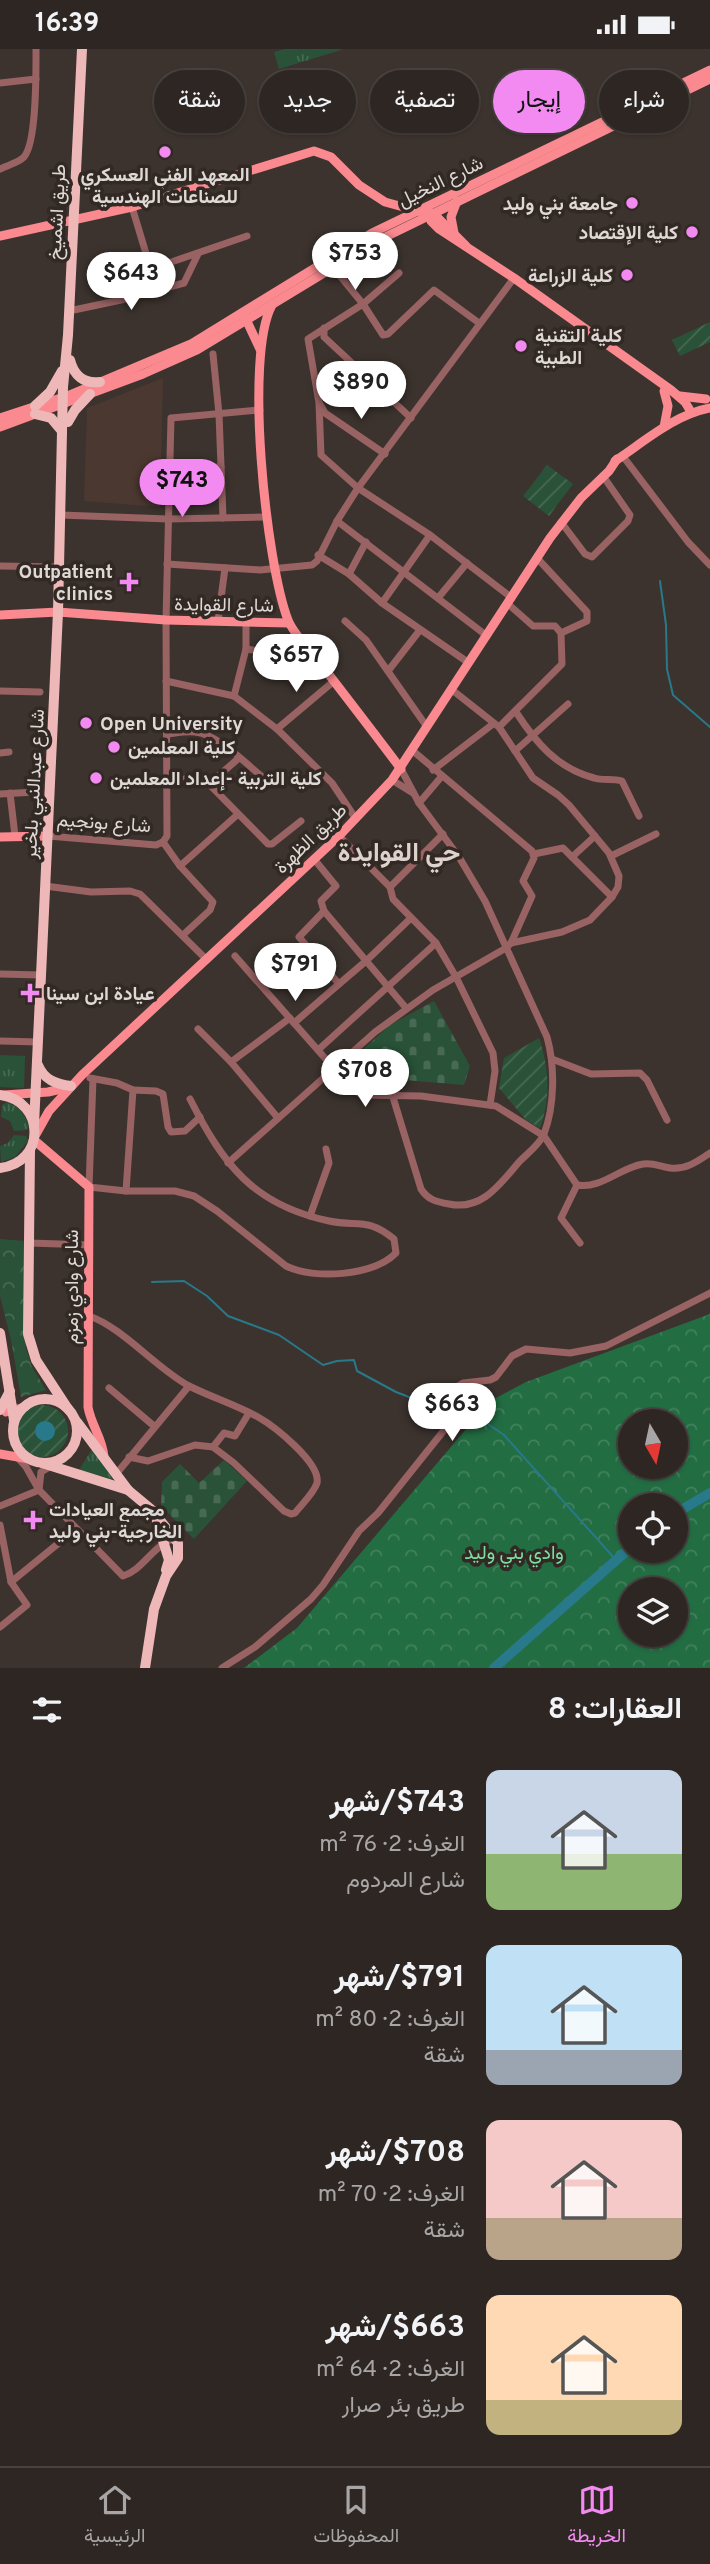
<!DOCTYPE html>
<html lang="ar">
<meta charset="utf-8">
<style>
:root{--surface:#2d2622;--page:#39322f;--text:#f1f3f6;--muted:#a7a5a5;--line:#484340;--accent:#f38af1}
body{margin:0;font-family:Overpass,Vazirmatn,sans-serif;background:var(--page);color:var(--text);direction:rtl;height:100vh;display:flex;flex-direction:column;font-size:26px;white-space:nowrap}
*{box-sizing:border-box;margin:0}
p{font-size:23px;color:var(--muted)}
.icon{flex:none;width:38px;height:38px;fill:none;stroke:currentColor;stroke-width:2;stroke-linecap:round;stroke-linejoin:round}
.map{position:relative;height:1619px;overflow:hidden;direction:ltr}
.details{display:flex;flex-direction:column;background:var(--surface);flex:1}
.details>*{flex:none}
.top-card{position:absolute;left:21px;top:21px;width:668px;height:63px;direction:rtl;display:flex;gap:14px}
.needle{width:46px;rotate:171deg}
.tools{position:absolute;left:618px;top:1360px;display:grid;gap:14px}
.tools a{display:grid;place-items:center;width:70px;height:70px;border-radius:50%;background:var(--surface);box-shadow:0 2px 5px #0004,0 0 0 2px var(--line);font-size:35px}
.price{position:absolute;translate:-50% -60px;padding:0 16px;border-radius:24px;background:#fff;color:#222;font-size:23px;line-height:46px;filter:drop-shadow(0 2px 4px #0008)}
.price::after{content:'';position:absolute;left:50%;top:42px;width:21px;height:16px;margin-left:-10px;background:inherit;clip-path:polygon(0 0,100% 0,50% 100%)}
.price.active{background:var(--accent);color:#111}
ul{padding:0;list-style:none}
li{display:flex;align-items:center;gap:21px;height:175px;padding:0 28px}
li span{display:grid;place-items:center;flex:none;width:196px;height:140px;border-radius:14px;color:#555}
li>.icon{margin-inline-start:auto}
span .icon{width:84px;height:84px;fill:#fffc;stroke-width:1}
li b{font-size:30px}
h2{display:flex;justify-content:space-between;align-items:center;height:84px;padding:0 28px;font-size:30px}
.pill{padding:0 24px;border-radius:32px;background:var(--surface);box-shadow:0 2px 5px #0004,0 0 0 2px var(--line);font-size:24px;line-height:63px}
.pill.active{background:var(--accent);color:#111}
.status{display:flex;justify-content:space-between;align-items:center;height:49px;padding:0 35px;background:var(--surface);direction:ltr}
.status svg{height:19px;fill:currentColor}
.menu{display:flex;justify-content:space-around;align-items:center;height:98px;border-top:2px solid var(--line);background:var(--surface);font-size:19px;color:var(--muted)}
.menu a{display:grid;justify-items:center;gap:4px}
.menu .active{color:var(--accent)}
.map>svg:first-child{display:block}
</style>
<div class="status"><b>16:39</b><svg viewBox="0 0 49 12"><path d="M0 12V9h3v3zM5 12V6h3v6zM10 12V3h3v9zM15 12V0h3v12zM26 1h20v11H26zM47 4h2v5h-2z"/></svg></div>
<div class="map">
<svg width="710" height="1619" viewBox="0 0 710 1619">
<defs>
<pattern id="grass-tufts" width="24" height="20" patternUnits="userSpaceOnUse" patternTransform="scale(1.75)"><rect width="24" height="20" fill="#295238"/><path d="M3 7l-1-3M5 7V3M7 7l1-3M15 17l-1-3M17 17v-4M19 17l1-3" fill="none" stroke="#486a54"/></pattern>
<pattern id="forest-crowns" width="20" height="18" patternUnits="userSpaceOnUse" patternTransform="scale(1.75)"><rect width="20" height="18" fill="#236d43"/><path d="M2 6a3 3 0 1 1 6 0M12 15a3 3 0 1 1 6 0" fill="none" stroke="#42815d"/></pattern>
<pattern id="cemetery-stones" width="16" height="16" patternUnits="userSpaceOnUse" patternTransform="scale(1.75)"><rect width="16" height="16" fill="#295238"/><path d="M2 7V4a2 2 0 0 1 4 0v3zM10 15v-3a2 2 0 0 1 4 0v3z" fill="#486a54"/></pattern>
<pattern id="park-crowns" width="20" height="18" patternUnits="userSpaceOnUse" patternTransform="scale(1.75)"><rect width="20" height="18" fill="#295238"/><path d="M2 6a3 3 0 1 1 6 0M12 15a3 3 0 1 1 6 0" fill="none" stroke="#486a54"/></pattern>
<pattern id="garden-furrows" width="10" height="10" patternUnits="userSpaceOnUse" patternTransform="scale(1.75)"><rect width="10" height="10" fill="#295238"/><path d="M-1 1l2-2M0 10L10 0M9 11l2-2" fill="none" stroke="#486a54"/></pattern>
</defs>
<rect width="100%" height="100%" fill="#3c332e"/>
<polygon fill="#4b3831" points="163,329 160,458 84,452 87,359"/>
<g fill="url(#grass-tufts)">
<polygon points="285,0 341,0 341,1 279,20 274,3"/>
<polygon points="0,1006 25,1007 24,1039 0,1038"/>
<path d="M6 1053C19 1056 25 1066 29 1077L27 1081 14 1082 10 1072 1 1068 2 1056Z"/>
<polygon points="14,1086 26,1087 28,1092 15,1108 1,1113 0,1097 8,1094"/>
<polygon points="92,1400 116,1431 79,1421"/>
</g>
<path fill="url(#forest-crowns)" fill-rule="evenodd" d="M710 1265V1619H244L297 1579 490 1352 526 1333ZM630 1372H676V1418H630ZM630 1456H676V1502H630ZM630 1540H676V1586H630Z"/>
<g fill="url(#cemetery-stones)">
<polygon points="434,952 470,1017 464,1036 404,1031 374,1031 363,1028 348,1014 390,976"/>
<polygon points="224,1411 247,1432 194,1490 161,1457 162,1433 180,1415 199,1434"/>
</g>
<polygon fill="url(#park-crowns)" points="0,1190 24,1192 26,1299 31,1316 46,1341 21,1348 11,1291 0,1247"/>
<g fill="url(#garden-furrows)">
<polygon points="710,273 710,293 680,307 672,291"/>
<polygon points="547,416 573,435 549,467 523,447"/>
<path d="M539 989C549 1018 551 1050 540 1079L526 1071 499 1039 504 1009Z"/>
<circle cx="42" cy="1382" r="26"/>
</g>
<circle fill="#28798a" cx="45" cy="1382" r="10"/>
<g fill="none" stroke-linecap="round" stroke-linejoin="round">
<g stroke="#28798a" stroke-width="2">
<polyline points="660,532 666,576 667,620 673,646 710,678"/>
<polyline points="152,1233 184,1232 207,1247 228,1267 279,1286 323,1316 337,1312 354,1311 357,1322 396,1343 422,1353 445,1348"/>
<polyline points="450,1349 504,1386 616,1511"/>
</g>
<g stroke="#28798a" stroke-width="10">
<polyline points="676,1464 710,1444"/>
<polyline points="494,1619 630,1499"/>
</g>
<g stroke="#996263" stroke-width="7">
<polyline points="0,34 36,30"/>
<path d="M0 120C8 116 18 114 24 108 37 93 36 21 36 0"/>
<polyline points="132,158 157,241"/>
<polyline points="332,217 363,255 383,286 388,285 434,241 479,274"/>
<polyline points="151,220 247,187"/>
<polyline points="399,224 363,255 308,290 319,354 321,406 358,439 430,486 512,549"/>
<polyline points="69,262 121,251 184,234 198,205"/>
<polyline points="324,279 324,288 411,369"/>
<polyline points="213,305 219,365 223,469"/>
<polyline points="320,355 325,364 385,405"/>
<polyline points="622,406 688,493 710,516"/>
<polyline points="170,420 221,418"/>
<polyline points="61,466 168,470 265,468"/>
<polyline points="337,472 487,587"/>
<polyline points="561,473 585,505 592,508 628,472 630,466 603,427"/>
<polyline points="318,506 349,525 382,554 469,614"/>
<polyline points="537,509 587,563 587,572 561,584"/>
<polyline points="167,515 260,521 312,516 317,512 337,472 358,439 514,229"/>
<polyline points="0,517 59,518"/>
<polyline points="349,525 366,493"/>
<polyline points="438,549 467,514"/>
<polyline points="382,554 430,486"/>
<polyline points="218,572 225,519"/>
<polyline points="345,572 366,591 427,678"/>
<polyline points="246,600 272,604 289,628"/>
<polyline points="388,622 420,581"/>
<polyline points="166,632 234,647 277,680 332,734 356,770"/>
<polyline points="451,640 499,678 533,729 558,746 569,756 609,804 619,827 618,838 612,848 590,871 562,883 511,894"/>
<polyline points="0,642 40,643"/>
<polyline points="234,647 246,600 246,573"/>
<path d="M516 663C536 694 557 719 594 729 603 732 613 729 622 732L639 767"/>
<polyline points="499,678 562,615 561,584 555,577 533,577 507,554"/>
<polyline points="277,680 334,632"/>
<path d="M167 685C176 684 186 682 195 683 218 685 247 716 265 730"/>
<polyline points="515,702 568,655"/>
<polyline points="0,704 9,703"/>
<polyline points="433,721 493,675"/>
<polyline points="392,731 413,744"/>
<polyline points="166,732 196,729 209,735 268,795 272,795 301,772"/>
<polyline points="209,735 239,709"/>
<polyline points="10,744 15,787"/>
<polyline points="0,745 36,743"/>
<polyline points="419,754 442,727"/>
<polyline points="48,787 156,796 163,793"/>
<polyline points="339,787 390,838 393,850 436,894 456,928 493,1004 495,1022 490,1056"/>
<polyline points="163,793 167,787 166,571 171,369 260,361"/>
<polyline points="163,793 180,817 213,853 210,861 183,886"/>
<polyline points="534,805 563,799 612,848"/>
<polyline points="611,807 656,785"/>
<polyline points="572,808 595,787"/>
<polyline points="314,810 336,837 321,852 324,862 406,959"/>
<polyline points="180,817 237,766"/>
<polyline points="45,837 91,843 130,842 140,845 207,911"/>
<polyline points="390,838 443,785"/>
<polyline points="324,862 299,888 339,935 366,912 411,869"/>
<path d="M235 907 353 1041 363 1046 421 1047 496 1057 544 1087 577 1136C602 1140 619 1119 643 1115 653 1113 661 1118 670 1119 686 1121 698 1112 710 1104"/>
<polyline points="0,925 41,926"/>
<polyline points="294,974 339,935"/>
<polyline points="198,980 231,1013 290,969"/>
<polyline points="0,992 39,993"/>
<polyline points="318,1001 436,894"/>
<polyline points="552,1010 591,1025 640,1024 647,1031 667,1071"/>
<polyline points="231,1013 278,1069"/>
<polyline points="90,1029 117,1034 133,1041 126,1142"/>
<path d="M93 1030 89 1138 126 1142H175L194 1147 217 1162 286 1217C314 1231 373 1227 396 1204L394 1190C367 1168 358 1178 329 1172 253 1156 223 1115 190 1050"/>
<polyline points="133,1041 156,1042 163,1045 168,1078 171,1083 185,1082 200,1068"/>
<path d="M392 1045 421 1140C428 1151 437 1153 449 1155 482 1162 500 1135 519 1113 527 1105 540 1095 544 1085 555 1056 555 1017 547 988L485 852 459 808 419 754 401 720"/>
<polyline points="228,1114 375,983 433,941 506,899 511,894 532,847 523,832 534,809 532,802 413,702"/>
<polyline points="577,1136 561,1169 580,1194"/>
<polyline points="310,1167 329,1114 326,1100"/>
<polyline points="30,1194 89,1196"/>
<path d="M89 1267C122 1278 156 1319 189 1337L117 1424"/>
<polyline points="109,1339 154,1377"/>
<polyline points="213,1398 224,1384 235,1387 249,1364"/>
<path d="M17 1408 26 1418 39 1441 123 1527C143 1521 153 1496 175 1489"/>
<path d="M129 1408 148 1412 195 1396 213 1398 234 1414 284 1462 291 1465 295 1464C301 1456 314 1444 317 1434 321 1414 274 1377 258 1368 236 1356 211 1348 189 1337"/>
<polyline points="39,1441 41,1423 51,1417"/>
<polyline points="0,1457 39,1441"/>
<polyline points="0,1476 11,1533 27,1556 0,1578"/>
<polyline points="11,1533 76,1480"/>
<polyline points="222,1619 255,1598 311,1550 323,1536 359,1482 378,1464 445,1380 448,1348 455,1339 463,1334 490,1331 496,1328 512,1307 526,1300 570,1304 606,1297 710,1244"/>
</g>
<g stroke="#fa8a8f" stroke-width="9">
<polyline points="429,162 431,172 439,180 514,229 671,341 685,353 691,363"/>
<polyline points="454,184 451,168 457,152"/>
<polyline points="0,187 132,158 314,102 331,108 359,136 385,153 436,167 466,197"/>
<path d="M272 256C244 307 266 514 288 571 294 586 310 601 320 614 347 649 374 684 401 720"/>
<polyline points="244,266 260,300"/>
<polyline points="680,347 706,350"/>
<polyline points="0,369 70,346 191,295 372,184 710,21"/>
<polyline points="0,378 143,325 197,301 375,193 710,30"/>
<polyline points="664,378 668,357 664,342"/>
<path d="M615 412C645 392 674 366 710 359"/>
<polyline points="0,566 58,563 166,571 289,574"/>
<polyline points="0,788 48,787"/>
<polyline points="4,1046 48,1043 70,1038"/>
<polyline points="35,1087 49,1062 82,1026 339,787 392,731 550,489 581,449 609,422 617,410"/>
<path d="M34 1091 89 1138 88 1358C91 1376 103 1390 104 1408"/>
<polyline points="6,1363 25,1358"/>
<polyline points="0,1405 29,1410"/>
</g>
<g stroke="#efb8b8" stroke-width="10">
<path d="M70 311C74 327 84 335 100 333"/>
<polyline points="35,357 50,343 62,322"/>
<polyline points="35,365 51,369 62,382"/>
<polyline points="68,373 75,361 90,345"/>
<path d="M38 1016C44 1031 56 1035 71 1037"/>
<path d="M0 1046C46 1052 46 1114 0 1119"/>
<polyline points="34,1076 58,563 63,338 68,286 82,0"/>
<polyline points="30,1101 28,1285 36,1311 68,1360"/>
<polyline points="0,1284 14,1371"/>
<circle cx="45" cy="1382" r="32"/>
<polyline points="0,1361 10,1342"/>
<polyline points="77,1373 128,1441"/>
<polyline points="42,1414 128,1441 152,1461 178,1494 178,1509 166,1527 154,1560 145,1619"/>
<polyline points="156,1469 169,1511 166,1521"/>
</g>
</g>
<g fill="#f38af1" stroke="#322924" stroke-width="2.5">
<circle cx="165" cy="103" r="7"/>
<circle cx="632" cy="154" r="7"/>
<circle cx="692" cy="183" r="7"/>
<circle cx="627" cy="226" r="7"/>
<circle cx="521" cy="297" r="7"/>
<path d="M125.5 522.5h7v7h7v7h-7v7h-7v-7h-7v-7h7z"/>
<circle cx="86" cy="674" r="7"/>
<circle cx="114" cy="698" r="7"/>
<circle cx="96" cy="729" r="7"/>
<path d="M26.5 933.5h7v7h7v7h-7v7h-7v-7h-7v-7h7z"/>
<path d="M29.5 1460.5h7v7h7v7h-7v7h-7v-7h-7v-7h7z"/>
</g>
<g text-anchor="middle" stroke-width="7" stroke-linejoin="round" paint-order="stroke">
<g font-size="19" font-weight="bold" fill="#dfd9d6" stroke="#322924" text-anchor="start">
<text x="165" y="132" text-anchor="middle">المعهد الفني العسكري<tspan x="165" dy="22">للصناعات الهندسية</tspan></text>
<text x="618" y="161" text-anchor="end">جامعة بني وليد</text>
<text x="678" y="190" text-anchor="end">كلية الإقتصاد</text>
<text x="613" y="233" text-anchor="end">كلية الزراعة</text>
<text x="535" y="293">كلية التقنية<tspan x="535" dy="22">الطبية</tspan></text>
<text x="113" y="529" text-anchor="end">Outpatient<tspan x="113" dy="22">clinics</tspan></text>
<text x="100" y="681">Open University</text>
<text x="128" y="705">كلية المعلمين</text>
<text x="110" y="736">كلية التربية -إعداد المعلمين</text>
<text x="46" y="951">عيادة ابن سينا</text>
<text x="49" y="1467">مجمع العيادات<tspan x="49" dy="22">الخارجية-بني وليد</tspan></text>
</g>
<g font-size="19" fill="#dfd9d6" stroke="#322924">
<text transform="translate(440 132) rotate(-26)" y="7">شارع النخيل</text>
<text transform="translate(56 163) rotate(-87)" y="7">طريق اشميخ</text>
<text transform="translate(224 555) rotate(1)" y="7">شارع القوايدة</text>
<text transform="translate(33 735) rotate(-87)" y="7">شارع عبدالنبي بلخير</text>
<text transform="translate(104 773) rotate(4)" y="7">شارع بونجيم</text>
<text transform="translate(310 789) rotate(-44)" y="7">طريق الظهرة</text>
<text transform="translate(71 1238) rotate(-90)" y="7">شارع وادي زمزم</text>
</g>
<g font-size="19" fill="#7de0a1" stroke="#322924">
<text x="514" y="1510">وادي بني وليد</text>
</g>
<g font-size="26" font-weight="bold" fill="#ded2cc" stroke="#322924">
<text x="399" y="812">حي القوايدة</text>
</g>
</g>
</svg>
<div class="tools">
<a><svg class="needle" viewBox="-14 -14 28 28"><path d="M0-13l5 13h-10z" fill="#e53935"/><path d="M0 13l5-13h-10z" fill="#a7a5a5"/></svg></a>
<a><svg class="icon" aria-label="locate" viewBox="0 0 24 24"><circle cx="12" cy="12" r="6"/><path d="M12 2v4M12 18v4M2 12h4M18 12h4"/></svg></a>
<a><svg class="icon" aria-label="layers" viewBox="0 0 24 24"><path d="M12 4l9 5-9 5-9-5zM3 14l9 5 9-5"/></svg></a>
</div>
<b class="price" style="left:355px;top:243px">$753</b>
<b class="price" style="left:131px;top:263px">$643</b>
<b class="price" style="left:361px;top:372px">$890</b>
<b class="price active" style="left:182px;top:470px">$743</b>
<b class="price" style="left:296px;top:645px">$657</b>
<b class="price" style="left:295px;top:954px">$791</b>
<b class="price" style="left:365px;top:1060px">$708</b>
<b class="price" style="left:452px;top:1394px">$663</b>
<div class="top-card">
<a class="pill">شراء</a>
<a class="pill active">إيجار</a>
<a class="pill">تصفية</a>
<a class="pill">جديد</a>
<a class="pill">شقة</a>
</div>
</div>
<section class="details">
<h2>العقارات: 8<svg class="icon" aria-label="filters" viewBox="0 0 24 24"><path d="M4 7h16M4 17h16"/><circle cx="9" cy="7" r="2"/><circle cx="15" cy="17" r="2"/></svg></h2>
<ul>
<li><span style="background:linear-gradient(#c9d6e8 60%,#8fb573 0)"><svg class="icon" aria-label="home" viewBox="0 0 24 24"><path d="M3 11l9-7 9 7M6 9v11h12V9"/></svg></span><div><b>$743/شهر</b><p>الغرف: 2 · 76 m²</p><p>شارع المردوم</p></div></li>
<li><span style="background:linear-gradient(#bfe0f5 75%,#9aa5b1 0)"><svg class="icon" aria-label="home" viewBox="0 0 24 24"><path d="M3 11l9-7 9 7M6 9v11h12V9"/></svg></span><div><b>$791/شهر</b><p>الغرف: 2 · 80 m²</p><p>شقة</p></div></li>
<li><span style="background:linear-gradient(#f6c9c9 70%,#b9a48a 0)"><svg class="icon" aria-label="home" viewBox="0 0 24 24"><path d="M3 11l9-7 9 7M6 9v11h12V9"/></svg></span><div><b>$708/شهر</b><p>الغرف: 2 · 70 m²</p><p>شقة</p></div></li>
<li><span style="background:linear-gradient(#ffd9b3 75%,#c2b280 0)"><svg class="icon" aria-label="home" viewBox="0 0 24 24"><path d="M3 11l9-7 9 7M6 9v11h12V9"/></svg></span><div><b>$663/شهر</b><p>الغرف: 2 · 64 m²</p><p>طريق بئر صرار</p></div></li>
</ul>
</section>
<nav class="menu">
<a class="active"><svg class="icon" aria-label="map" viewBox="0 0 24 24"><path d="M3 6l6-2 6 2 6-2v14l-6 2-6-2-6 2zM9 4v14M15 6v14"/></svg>الخريطة</a>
<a><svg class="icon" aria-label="saved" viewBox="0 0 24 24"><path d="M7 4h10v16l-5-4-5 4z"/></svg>المحفوظات</a>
<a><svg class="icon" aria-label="home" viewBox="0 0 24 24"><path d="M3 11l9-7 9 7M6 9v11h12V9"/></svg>الرئيسية</a>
</nav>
